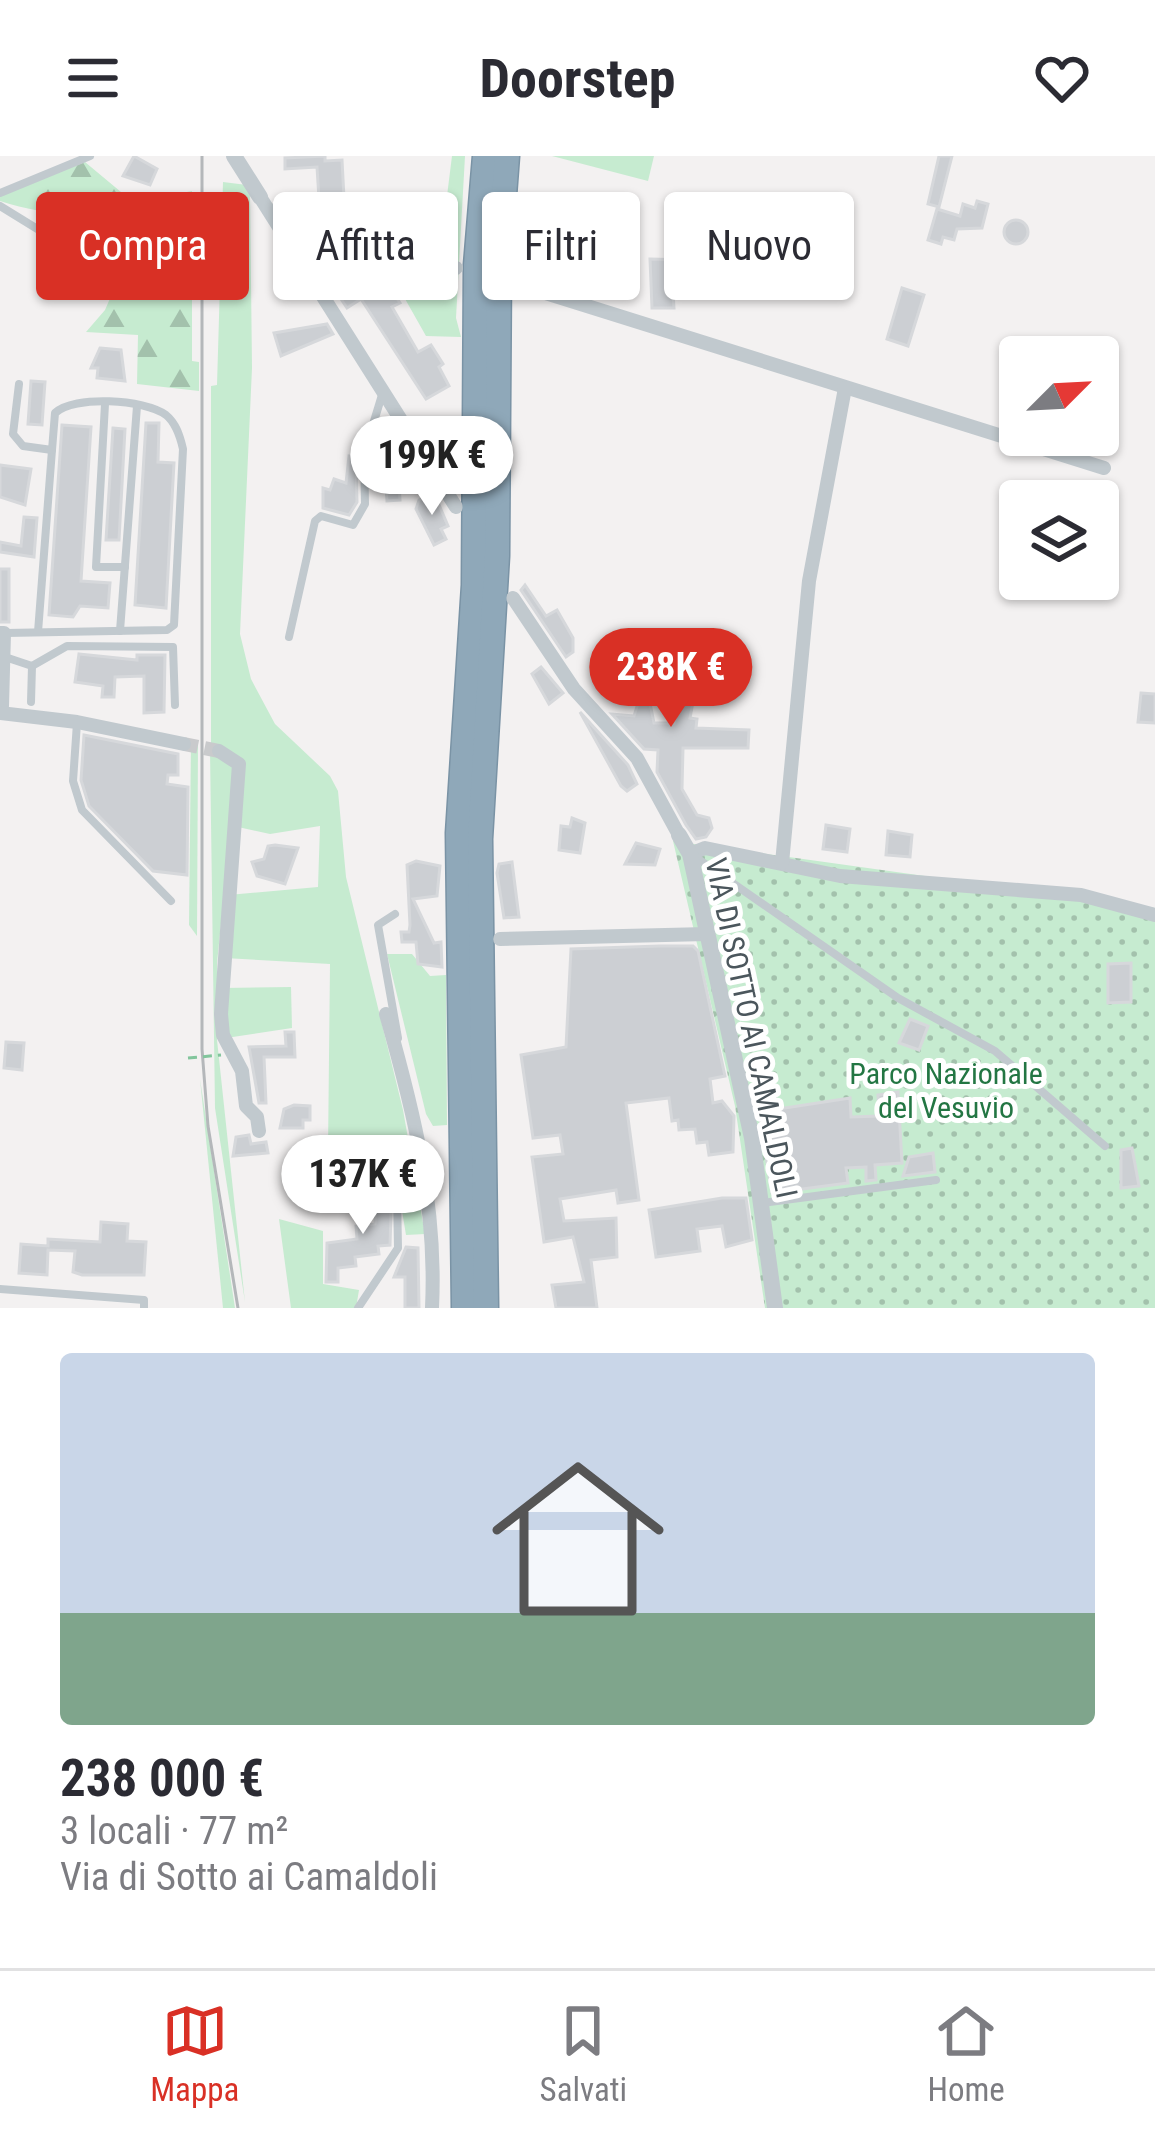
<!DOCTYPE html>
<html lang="it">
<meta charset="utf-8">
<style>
:root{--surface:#fff;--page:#f7f7f7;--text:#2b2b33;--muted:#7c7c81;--line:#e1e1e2;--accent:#d93025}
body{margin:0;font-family:"Roboto Condensed",sans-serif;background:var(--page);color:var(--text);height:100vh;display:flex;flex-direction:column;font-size:45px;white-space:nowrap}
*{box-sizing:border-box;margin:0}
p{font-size:39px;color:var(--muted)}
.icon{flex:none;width:66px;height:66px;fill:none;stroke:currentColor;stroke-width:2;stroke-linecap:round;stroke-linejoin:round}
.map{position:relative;height:1152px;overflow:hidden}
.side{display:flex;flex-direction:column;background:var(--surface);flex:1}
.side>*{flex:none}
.hud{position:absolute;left:36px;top:36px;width:1083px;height:108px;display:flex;gap:24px}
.needle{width:78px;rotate:66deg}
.fabs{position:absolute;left:999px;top:180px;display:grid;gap:24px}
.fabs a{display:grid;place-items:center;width:120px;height:120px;border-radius:12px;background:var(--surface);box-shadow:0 3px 9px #0004;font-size:60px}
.price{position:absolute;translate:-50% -102px;padding:0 27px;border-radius:42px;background:#fff;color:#222;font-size:39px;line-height:78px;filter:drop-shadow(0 3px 6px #0008)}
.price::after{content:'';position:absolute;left:50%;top:72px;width:36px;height:27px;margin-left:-18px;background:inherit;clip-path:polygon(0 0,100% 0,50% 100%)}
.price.current{background:var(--accent);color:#fff}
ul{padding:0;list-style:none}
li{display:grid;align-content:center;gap:24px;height:636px;padding:0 60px}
li span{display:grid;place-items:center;height:372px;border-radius:12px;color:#555}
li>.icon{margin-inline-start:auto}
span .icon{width:216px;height:216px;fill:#fffc;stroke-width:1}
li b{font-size:51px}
.pill{padding:0 42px;border-radius:12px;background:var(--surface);box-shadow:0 3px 9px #0004;font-size:42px;line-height:108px}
.pill.current{background:var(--accent);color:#fff}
header{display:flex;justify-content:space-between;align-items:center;height:156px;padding:0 60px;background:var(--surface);font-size:54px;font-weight:700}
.tabs{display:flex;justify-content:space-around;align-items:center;height:168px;border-top:3px solid var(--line);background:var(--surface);font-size:33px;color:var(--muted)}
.tabs a{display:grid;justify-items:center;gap:6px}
.tabs .current{color:var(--accent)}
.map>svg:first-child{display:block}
</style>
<header><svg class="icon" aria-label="menu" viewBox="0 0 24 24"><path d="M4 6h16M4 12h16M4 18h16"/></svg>Doorstep<svg class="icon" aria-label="heart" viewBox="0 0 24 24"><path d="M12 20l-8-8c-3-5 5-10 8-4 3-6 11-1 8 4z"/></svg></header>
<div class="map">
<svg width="1155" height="1152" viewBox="0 0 1155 1152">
<defs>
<pattern id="forest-firs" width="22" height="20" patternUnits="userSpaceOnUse" patternTransform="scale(3)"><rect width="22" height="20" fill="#c6ebd0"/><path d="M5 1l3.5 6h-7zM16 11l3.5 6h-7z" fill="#a3c1ac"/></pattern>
<pattern id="park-dots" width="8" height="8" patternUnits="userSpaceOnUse" patternTransform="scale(3)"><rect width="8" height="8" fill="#c6ebd0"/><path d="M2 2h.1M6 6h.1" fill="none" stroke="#a3c1ac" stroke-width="1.8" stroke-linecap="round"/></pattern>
</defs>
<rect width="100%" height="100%" fill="#f3f1f1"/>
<g fill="#c6ebd0">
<polygon points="452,0 465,0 456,162 461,181 426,180 378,95 408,66 446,48"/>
<polygon points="552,0 654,0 648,25"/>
<polygon points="223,26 247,29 250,36 252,212 240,478 251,523 275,568 330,620 338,635 346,721 403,954 425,1078 406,1079 393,1000 347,1003 328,995 330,808 224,802 228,739 318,731 320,670 270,678 238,671 233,597 211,590 211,230 217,229"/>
<polygon points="191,586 198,587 197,780 189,769"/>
<polygon points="210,594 232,601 237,609 217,807 217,884 245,1146 215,952"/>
<polygon points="387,798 412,798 430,820 446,819 447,969 433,970 426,958"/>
<polygon points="291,831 292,872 226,882 223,832"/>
<polygon points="200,923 235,1152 223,1152"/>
<polygon points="279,1063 323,1075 323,1128 359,1134 356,1152 291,1152"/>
</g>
<path fill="url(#forest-firs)" d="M85 6 133 46 192 35V205L199 206V235L137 228 138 179 86 176 105 154 135 85C86 56 53 62 0 45V39Z"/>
<polygon fill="url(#park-dots)" points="673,685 1155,752 1155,1152 765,1152 735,950"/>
<g fill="#cccfd3" stroke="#d6d8db" stroke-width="3">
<polygon points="134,0 157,13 150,29 123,20"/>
<polygon points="325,0 325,5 342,4 344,42 319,43 317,11 285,13 285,2"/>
<polygon points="939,0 952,0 939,51 928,48"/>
<polygon points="977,45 988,48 982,72 957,73 954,84 943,81 941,88 928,84 937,53 960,60 963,48 975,52"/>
<circle cx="1016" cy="76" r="12"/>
<polygon points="81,86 107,99 92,131 68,120"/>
<polygon points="650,103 687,104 689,114 672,118 674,152 652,152"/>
<polygon points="373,105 400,147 392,151 418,196 431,189 443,208 439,211 449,230 426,243 361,143 347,152 333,131"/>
<polygon points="902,132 924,139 908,190 887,183"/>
<polygon points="327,168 333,178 281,200 274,177"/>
<polygon points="100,192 121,194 125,225 97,222 98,212 91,212"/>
<polygon points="1018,207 1020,207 1020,264 1002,258"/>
<polygon points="31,225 45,226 42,269 28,268"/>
<polygon points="146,267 159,267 158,306 174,307 166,452 135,449"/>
<polygon points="62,269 91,271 81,425 110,427 108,452 80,450 73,461 49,459"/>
<polygon points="113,272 125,273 119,384 106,384"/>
<polygon points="397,279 418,312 405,319 398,307 400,344 387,345 386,332 373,332 372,303 400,303 394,290"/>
<polygon points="349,300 356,301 357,346 349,359 323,352 323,332 330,334 334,323 346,327"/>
<polygon points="0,309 31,313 25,349 0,341"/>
<polygon points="434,337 448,370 441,373 446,383 434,389 416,353 419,344"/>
<polygon points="24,361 37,362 34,401 0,396 0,386 21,390"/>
<rect x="0" y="413" width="9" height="53"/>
<polygon points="525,429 546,460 557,454 573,482 573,496 566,501 521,434"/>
<polygon points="625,475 654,477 649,542 654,567 674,567 682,529 674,529 675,519 696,530 690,562 697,563 696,572 749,574 748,592 683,592 682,633 697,659 709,662 712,672 706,681 696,683 686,669 657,616 658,594 644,593 612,558 634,560 640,541 642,521 623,519"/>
<polygon points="79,498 137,504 137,499 165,499 164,556 144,557 144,520 115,521 114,541 102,541 103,530 75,526"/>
<polygon points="541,511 563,537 549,548 532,518"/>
<polygon points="1141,537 1155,538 1155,567 1138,566"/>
<polygon points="580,556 628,609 637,628 627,635 621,630"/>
<polygon points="84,579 178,598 178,619 168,619 167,628 188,631 187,719 153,715 89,650 81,624"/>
<polygon points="572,662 585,667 580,697 559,694 561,670 570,671"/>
<polygon points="826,669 850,673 847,696 823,693"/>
<polygon points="888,675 912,679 910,701 886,699"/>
<polygon points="636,687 660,693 655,709 625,708"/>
<polygon points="275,689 298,692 285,728 257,720 252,706 264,703 268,690"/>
<polygon points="416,705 440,710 437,740 413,743 434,787 441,786 442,811 418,808 416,786 402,786 401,776 409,776 410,769 407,709"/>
<polygon points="512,706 519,761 504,762 497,717 499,708"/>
<polygon points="660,790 693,790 698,795 725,920 710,923 713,947 722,945 734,960 733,996 709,999 707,986 697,987 695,973 679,974 678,964 672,965 669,942 626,947 639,1044 618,1047 616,1034 560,1043 564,1065 616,1062 617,1101 591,1104 597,1152 556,1152 552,1129 584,1126 573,1081 544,1086 532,1001 563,998 560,979 533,982 521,899 566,891 571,793"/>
<polygon points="1131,807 1131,846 1108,847 1108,808"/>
<polygon points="910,863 928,870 919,894 899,887"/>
<polygon points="285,876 294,876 295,901 264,901 266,947 259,947 249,891 286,890"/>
<polygon points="6,886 24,887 22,914 4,912"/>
<polygon points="898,936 902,1007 875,1009 876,1024 866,1025 866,1011 846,1012 848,1027 772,1037 759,956 850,942 851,961 879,960 878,939"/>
<polygon points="294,949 310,950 310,964 303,964 303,972 280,972 284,953"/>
<polygon points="249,979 251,988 266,986 268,997 233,1000 236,981"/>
<polygon points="1132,992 1139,1030 1121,1032 1121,994"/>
<polygon points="933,997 935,1016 903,1020 909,1001"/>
<polygon points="392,1027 390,1089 378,1090 379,1098 355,1101 356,1110 338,1112 338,1126 326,1126 327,1087 357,1083 356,1070 375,1068 376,1029"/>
<polygon points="722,1042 746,1042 752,1084 726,1091 722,1070 697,1073 700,1095 656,1101 649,1054"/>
<polygon points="101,1066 128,1068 127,1085 146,1086 144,1119 82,1119 73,1116 75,1095 48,1094 47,1119 19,1117 21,1088 48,1090 48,1083 100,1086"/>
<polygon points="406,1091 418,1092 419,1152 405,1152 405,1121 394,1121"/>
</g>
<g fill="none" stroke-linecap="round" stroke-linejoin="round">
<polyline stroke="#c9cacc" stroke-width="14" stroke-dasharray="14 7" stroke-linecap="butt" points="184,588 219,595"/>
<g stroke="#7a93a5" stroke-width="27">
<g id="motorway">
<polyline points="464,1152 458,677 474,429 476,109 485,0"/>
<polyline points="486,1152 480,683 497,400 499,106 507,0"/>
</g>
</g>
<g stroke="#c1c9ce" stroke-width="8">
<polyline points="0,37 90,0"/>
<polyline points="0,50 65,90 68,99 56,128"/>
<polyline points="105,248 96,411 125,411"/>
<polyline points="120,475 137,250"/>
<polyline points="38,476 52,294"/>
<path d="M6 477 167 474 174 469 183 293C180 280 176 267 166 259 144 243 74 239 55 257L52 294 23 290 13 278 19 228"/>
<polyline points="289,481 315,365 321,360 353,369 365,348 364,298 382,239"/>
<polyline points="5,501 32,510 31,546"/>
<polyline points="32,510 67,490 173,491 175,549"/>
<polyline points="77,567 73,625 82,654 171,745"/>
<polyline points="691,698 898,842 995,895 1105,990"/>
<polyline points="395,758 378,769 398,882"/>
<polyline points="762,1047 936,1024"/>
<polyline points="0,1133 144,1144 144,1152"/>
<polyline points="358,1152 398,1092 397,1038"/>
</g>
<g stroke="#c1c9ce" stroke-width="14">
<polyline points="260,41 456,351"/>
<polyline points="269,54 456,112"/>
<polyline points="520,129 1104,312"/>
<polyline points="513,442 574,533 637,602 679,679"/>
<polyline points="0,477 4,477 2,550"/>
<polyline points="0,557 77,566 184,588"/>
<polyline points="219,595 239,608 221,858 223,879 242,915 246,950 257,961 259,975"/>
<polyline points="690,698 705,692 840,720 1081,739 1155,759"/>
<polyline points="782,707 809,425 845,232"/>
<polyline points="500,783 707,778"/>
<path d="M386 858C414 956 437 1049 432 1152"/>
</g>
<g stroke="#c1c9ce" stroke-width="16">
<polyline points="234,0 260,41"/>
<polyline points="679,679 690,698 752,982 775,1152"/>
</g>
<use href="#motorway" stroke="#8fa8b9" stroke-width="24"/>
<polyline stroke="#b4b7ba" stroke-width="3" points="202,0 202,893 208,970 238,1152"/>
<polyline stroke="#82c59c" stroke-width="3" stroke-dasharray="9 6" stroke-linecap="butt" points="188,902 221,899"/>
</g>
<g text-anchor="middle" stroke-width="10" stroke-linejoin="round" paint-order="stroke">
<g font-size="30" fill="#4b565c" stroke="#fff">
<text transform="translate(751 872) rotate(78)" y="10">VIA DI SOTTO AI CAMALDOLI</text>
</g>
<g font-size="30" fill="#237643" stroke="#fff">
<text x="946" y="928">Parco Nazionale<tspan x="946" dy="34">del Vesuvio</tspan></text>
</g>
</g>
</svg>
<div class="fabs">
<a><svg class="needle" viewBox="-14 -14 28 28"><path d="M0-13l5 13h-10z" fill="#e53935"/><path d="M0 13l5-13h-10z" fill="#7c7c81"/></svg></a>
<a><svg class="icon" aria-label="layers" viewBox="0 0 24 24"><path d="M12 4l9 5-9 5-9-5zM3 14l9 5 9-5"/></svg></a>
</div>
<b class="price" style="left:432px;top:362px">199K €</b>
<b class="price current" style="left:671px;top:574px">238K €</b>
<b class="price" style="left:363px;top:1081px">137K €</b>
<div class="hud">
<a class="pill current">Compra</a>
<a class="pill">Affitta</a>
<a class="pill">Filtri</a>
<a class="pill">Nuovo</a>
</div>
</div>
<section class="side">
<ul>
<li><span style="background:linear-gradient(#c9d6e8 70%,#7fa58c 0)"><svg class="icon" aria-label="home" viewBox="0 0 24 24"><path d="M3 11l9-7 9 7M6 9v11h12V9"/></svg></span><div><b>238 000 €</b><p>3 locali · 77 m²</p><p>Via di Sotto ai Camaldoli</p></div></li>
</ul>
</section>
<nav class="tabs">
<a class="current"><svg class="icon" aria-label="map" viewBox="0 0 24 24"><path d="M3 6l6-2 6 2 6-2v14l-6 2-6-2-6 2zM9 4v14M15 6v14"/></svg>Mappa</a>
<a><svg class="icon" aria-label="saved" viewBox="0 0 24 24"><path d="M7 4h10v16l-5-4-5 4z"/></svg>Salvati</a>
<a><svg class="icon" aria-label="home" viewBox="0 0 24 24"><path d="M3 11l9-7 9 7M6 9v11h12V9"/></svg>Home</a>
</nav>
